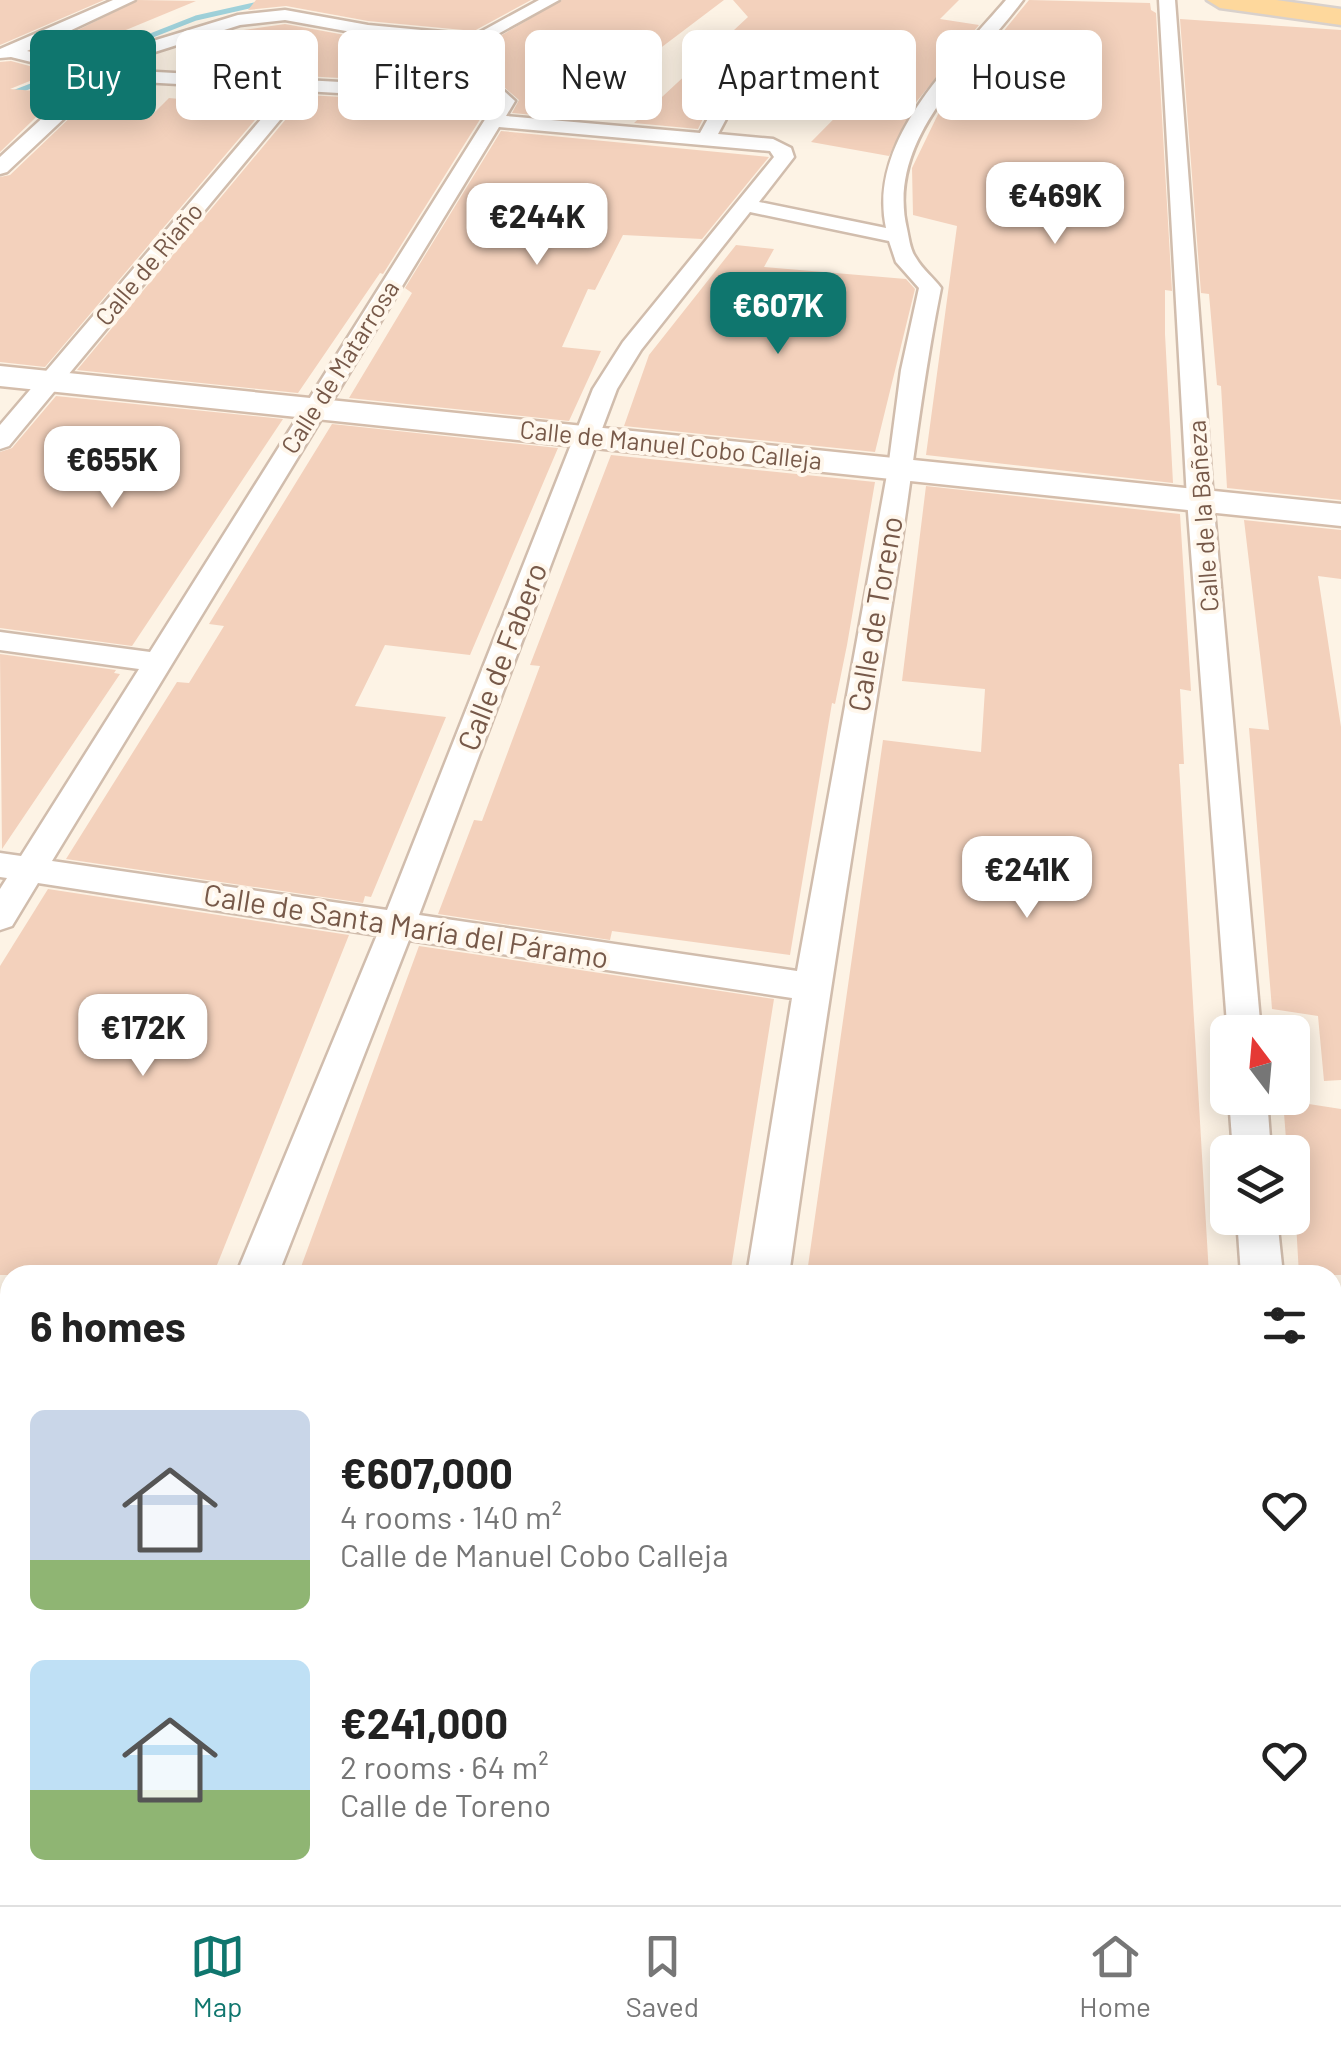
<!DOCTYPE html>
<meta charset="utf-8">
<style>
:root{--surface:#fff;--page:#f6f6f6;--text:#222;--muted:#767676;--line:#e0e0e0;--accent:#0f766e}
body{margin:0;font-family:Barlow,sans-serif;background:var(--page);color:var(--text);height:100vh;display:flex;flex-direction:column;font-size:38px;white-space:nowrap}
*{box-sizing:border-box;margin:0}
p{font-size:32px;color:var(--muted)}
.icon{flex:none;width:55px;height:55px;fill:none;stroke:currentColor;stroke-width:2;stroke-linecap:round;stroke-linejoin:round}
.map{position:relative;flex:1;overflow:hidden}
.sheet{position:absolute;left:0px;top:1265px;width:1342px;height:640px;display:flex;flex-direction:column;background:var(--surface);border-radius:30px 30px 0 0;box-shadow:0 5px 25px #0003}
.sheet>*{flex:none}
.hud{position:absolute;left:30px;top:30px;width:1282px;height:90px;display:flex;gap:20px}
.needle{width:65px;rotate:344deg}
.controls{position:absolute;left:1210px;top:1015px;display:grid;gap:20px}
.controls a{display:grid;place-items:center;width:100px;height:100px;border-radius:15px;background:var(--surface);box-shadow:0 5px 25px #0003;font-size:50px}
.price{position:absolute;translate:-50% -85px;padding:0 22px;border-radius:20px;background:#fff;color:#222;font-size:32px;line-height:65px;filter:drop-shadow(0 2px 5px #0008)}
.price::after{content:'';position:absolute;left:50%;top:60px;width:30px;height:22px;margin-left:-15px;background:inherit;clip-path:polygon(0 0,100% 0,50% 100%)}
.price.active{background:var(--accent);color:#fff}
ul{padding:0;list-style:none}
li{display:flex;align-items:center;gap:30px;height:250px;padding:0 30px}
li span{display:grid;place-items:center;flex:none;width:280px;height:200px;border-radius:15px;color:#555}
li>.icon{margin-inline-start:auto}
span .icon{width:120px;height:120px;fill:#fffc;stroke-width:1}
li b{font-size:42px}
h2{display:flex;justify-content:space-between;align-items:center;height:120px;padding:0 30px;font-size:42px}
.tag{padding:0 35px;border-radius:15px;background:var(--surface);box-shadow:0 5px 25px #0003;font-size:35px;line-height:90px}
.tag.active{background:var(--accent);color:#fff}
.menu{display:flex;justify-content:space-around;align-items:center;height:140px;border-top:2px solid var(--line);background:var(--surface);font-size:28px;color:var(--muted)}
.menu a{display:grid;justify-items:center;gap:5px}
.menu .active{color:var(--accent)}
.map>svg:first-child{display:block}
</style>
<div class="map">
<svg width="1341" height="1905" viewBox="0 0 1341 1905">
<rect width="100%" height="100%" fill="#fdf3e5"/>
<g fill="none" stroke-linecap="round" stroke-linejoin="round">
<g stroke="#9fd1da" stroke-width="5">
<polyline points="84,62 196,18 276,0"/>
<polyline points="0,98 49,79"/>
</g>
</g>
<g fill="#f3d1bc">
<polygon points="0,0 104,0 0,45"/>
<polygon points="138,0 196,1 63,56 38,50"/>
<polygon points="256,0 531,0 474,31 368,21 286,6 248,10"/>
<polygon points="562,0 724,0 568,118 512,113 519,100 504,87 215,71 203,64 229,32 285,24 367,39 478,49"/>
<polygon points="733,0 959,0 940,19 979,25 917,101 889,156 811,142 891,61 822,46 816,35 802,36 715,94 698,129 634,123 748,17"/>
<polygon points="1029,0 1150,3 1151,10 1156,13 1172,291 1165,290 1165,334 1173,483 926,455 957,226 913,215 912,168 942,106"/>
<polygon points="1180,19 1341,30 1341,500 1227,488 1221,386 1217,385 1209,294 1201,293"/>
<polygon points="11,61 52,72 10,89 61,93 0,152 0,62"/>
<polygon points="200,89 278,93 45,367 0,362 0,177 10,175 79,109 152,115 169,98 190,100"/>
<polygon points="306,95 489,105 383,274 380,273 298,393 77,370"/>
<polygon points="501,131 769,157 702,239 623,235 595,290 588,289 562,347 601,351 569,421 349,398 412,293 405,288"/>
<polygon points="736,245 774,249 764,267 906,279 915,289 875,452 624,426 649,355"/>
<polygon points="56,396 283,419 132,646 0,628 0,452 12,448"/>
<polygon points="332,424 558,448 470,655 385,645 355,706 446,717 371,897 365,896 363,903 66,859 177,682 189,683 224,626 209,624"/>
<polygon points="611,455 875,482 847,645 835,704 832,703 790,955 612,931 610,940 438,914 474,820 482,821 540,666 530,665"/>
<polygon points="926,486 1180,514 1191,691 1180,689 1184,764 1179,764 1209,1275 863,1275 808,1266 883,740 981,752 985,689 902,681"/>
<polygon points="1244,520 1341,530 1341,579 1318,576 1341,727 1341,1080 1324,1081 1318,1016 1272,1009 1249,728 1269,730"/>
<polygon points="0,654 116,670 114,673 120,674 2,849"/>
<polygon points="48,889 349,935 213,1275 0,1275 0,966"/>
<polygon points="419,946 774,999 730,1275 648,1275 618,1270 618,1275 298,1275"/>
<polygon points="1283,1100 1341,1109 1341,1275 1299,1275 1292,1152 1287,1152"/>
</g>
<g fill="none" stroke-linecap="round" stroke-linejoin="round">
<g stroke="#d1bdad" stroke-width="5">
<g id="street">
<path d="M113 0H135L27 51 98 68 130 48 238 15 285 10 368 25 475 35 539 0H559L478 45 368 35 285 20 240 25 142 56 120 70 504 91 515 101 506 116 700 133 721 95 804 39H816V47L735 102 718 134 773 139 791 148 794 157 759 202 886 228C867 139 955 60 1006 0H1023C975 65 885 137 907 229 909 238 910 250 916 258 922 269 934 278 941 288 922 382 912 477 897 572 859 806 822 1040 789 1275H747L792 998 409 940 278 1275H236L377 935 38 883 12 926 0 930V889L7 878 0 877V853L21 856 139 669 0 650V632L150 652 496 102 304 91 9 446 0 449V425L286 90 105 80 7 172 0 174V157L88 76 11 57 0 58V49ZM499 127 770 151 774 157 623 342 593 389 387 910 52 861ZM750 212 889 241 896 262 919 288 901 370 888 469 797 971 419 915 617 389 641 350Z"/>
<polygon points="1159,0 1175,0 1213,499 1261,1032 1228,1032 1228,1037 1187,499"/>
<polygon points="1229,1098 1267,1098 1271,1152 1233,1152"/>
<polygon points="1237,1218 1277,1218 1283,1275 1241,1275"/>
<polygon points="10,1861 10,1895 34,1895 30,1905 0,1905 0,1866"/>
<polygon points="1332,1885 1338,1905 1284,1905 1283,1895 1332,1895"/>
<polygon points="646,1895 700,1895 698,1905 644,1905"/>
</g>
</g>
<g stroke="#d4bdab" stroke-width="5">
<polygon id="secondary" points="0,366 1341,504 1341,526 0,386"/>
</g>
<g stroke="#d9d1cc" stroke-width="5">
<polygon id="primary" points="1207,0 1276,0 1341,9 1341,25 1220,8"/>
</g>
<use href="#street" fill="#fff" fill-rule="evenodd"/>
<use href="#secondary" fill="#fff" fill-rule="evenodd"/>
<use href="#primary" fill="#fed89c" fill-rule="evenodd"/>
</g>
<g text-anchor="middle" stroke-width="8" stroke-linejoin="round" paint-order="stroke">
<g font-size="25" fill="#775949" stroke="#fff7ec">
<text transform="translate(149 264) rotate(-50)" y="9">Calle de Riaño</text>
<text transform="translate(340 367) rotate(-58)" y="9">Calle de Matarrosa</text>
<text transform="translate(671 445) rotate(6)" y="9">Calle de Manuel Cobo Calleja</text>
<text transform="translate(1203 516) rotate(-94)" y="9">Calle de la Bañeza</text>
</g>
<g font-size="30" fill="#775949" stroke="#fff7ec">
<text transform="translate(876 614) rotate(-80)" y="10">Calle de Toreno</text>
<text transform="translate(503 657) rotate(-69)" y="10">Calle de Fabero</text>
<text transform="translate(406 927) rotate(9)" y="10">Calle de Santa María del Páramo</text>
</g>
</g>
</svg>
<div class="controls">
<a><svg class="needle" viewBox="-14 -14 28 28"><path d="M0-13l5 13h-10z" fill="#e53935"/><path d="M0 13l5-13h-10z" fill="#767676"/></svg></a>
<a><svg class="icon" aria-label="layers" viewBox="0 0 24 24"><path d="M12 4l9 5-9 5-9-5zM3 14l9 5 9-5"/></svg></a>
</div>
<b class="price" style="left:1055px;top:247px">€469K</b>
<b class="price" style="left:537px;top:268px">€244K</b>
<b class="price active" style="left:778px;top:357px">€607K</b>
<b class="price" style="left:112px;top:511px">€655K</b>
<b class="price" style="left:1027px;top:921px">€241K</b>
<b class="price" style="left:143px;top:1079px">€172K</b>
<div class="hud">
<a class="tag active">Buy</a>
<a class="tag">Rent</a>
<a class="tag">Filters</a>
<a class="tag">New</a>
<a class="tag">Apartment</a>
<a class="tag">House</a>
</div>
<section class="sheet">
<h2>6 homes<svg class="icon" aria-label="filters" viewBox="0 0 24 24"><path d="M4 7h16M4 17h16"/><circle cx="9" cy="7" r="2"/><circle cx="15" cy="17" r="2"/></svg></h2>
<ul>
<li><span style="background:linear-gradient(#c9d6e8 75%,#8fb573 0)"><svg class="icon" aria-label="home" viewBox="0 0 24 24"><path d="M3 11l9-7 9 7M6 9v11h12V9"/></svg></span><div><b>€607,000</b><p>4 rooms · 140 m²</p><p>Calle de Manuel Cobo Calleja</p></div><svg class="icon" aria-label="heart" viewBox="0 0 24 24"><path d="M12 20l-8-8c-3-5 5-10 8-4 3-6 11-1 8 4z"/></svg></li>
<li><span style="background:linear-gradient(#bfe0f5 65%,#8fb573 0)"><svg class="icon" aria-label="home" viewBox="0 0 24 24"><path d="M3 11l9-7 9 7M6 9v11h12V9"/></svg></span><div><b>€241,000</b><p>2 rooms · 64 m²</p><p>Calle de Toreno</p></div><svg class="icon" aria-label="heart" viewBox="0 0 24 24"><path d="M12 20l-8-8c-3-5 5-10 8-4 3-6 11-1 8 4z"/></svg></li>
</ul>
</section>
</div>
<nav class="menu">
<a class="active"><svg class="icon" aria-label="map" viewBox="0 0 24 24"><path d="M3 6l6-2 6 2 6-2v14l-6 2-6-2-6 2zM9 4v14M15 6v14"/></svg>Map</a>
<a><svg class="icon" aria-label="saved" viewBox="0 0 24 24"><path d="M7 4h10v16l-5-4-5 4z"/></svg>Saved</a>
<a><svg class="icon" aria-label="home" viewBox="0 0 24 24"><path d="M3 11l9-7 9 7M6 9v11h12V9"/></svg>Home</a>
</nav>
